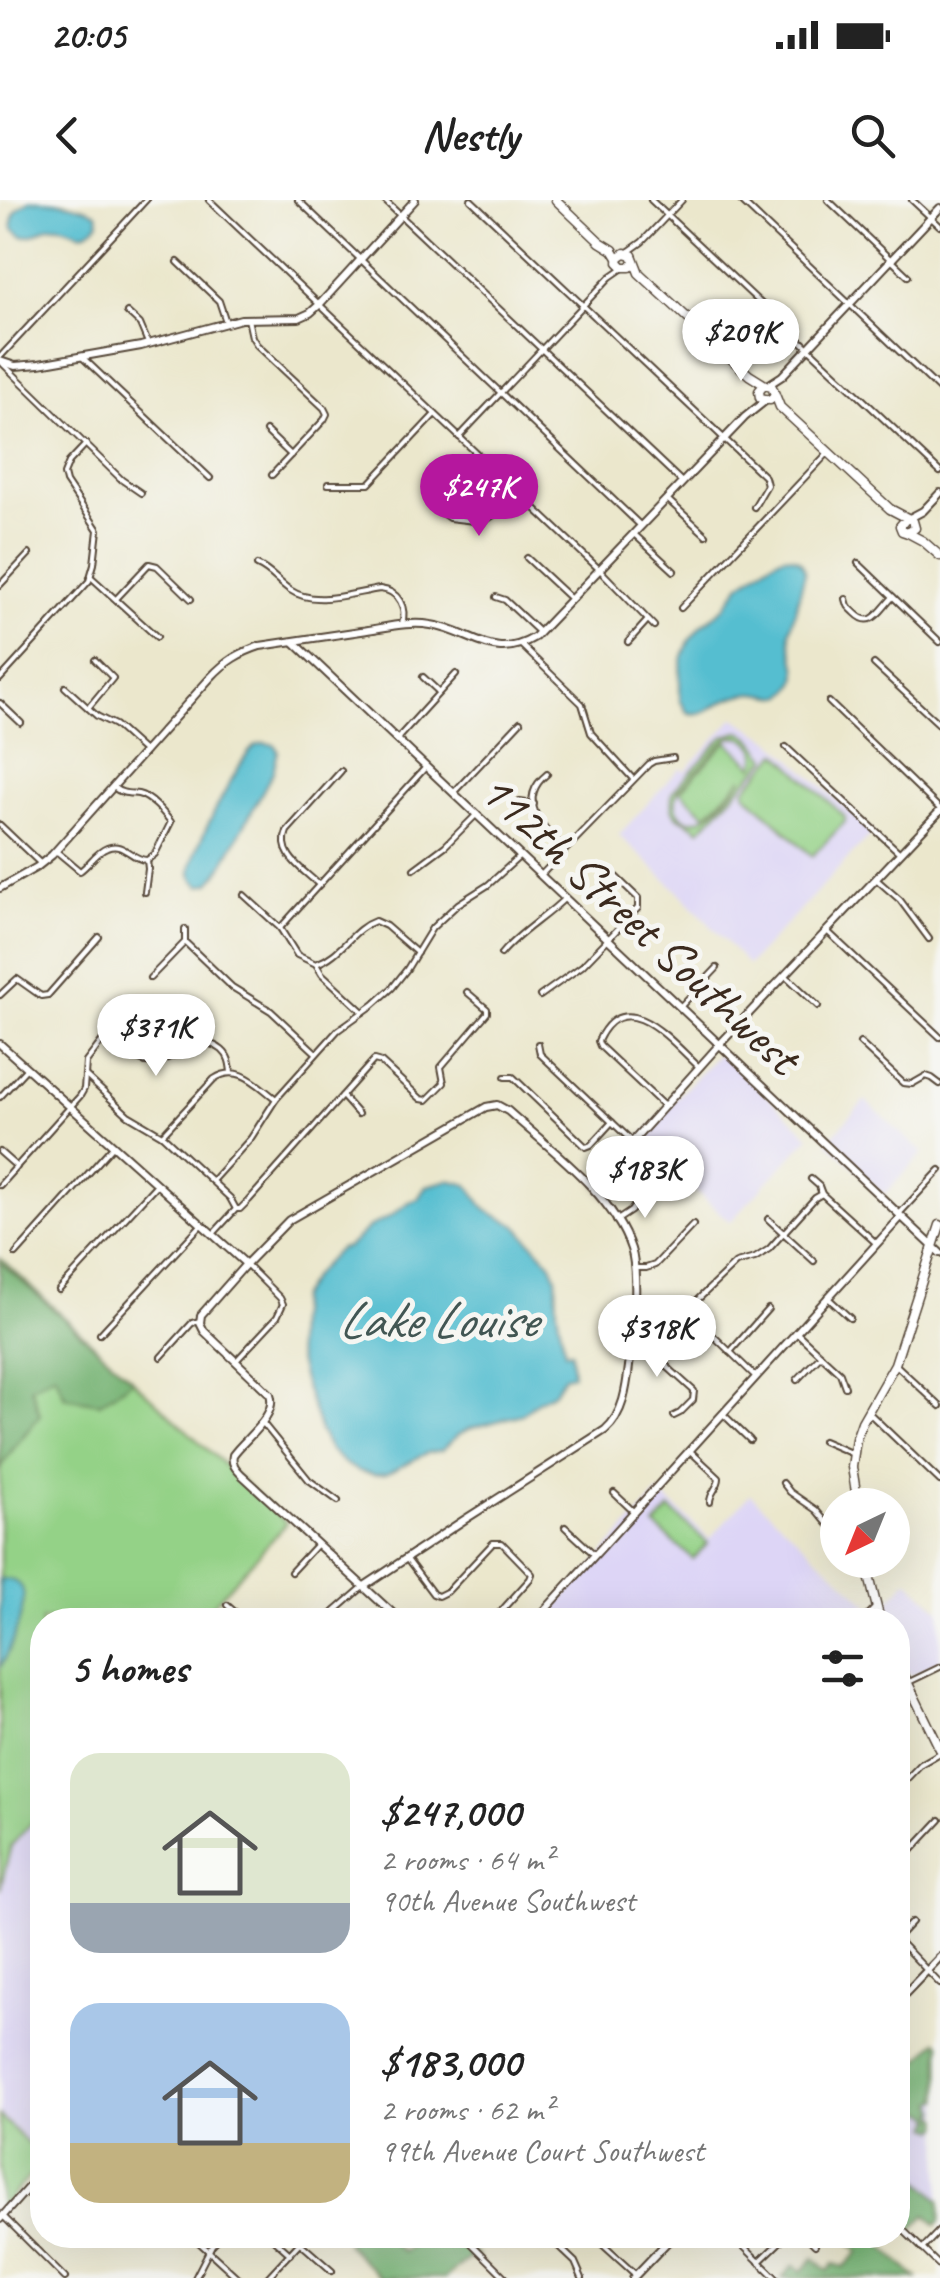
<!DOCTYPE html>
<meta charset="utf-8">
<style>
:root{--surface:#fff;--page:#f2f2f2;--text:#222;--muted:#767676;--accent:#b5179e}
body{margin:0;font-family:Caveat,sans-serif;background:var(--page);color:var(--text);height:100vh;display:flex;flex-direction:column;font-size:38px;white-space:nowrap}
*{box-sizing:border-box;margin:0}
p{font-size:32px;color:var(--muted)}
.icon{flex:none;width:55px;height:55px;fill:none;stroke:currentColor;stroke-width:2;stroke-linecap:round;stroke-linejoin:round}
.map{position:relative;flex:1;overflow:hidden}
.drawer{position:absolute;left:30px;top:1408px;width:880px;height:640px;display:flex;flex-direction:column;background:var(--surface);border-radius:40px;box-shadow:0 10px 40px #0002}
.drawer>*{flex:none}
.needle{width:65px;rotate:223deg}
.buttons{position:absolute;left:820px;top:1288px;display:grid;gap:20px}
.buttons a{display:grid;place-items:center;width:90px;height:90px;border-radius:50%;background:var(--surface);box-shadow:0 10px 40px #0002;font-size:50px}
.price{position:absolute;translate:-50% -85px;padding:0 22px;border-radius:35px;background:#fff;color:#222;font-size:32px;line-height:65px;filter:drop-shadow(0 2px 5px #0008)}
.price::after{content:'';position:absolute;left:50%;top:60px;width:30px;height:22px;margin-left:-15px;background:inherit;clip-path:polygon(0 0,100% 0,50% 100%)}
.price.selected{background:var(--accent);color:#fff}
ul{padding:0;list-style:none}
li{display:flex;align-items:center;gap:30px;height:250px;padding:0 40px}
li span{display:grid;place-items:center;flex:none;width:280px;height:200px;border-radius:30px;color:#555}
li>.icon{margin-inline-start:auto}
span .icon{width:120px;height:120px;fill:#fffc;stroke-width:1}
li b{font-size:42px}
h2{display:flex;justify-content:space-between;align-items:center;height:120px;padding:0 40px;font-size:42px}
.status{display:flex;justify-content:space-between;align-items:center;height:70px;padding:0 50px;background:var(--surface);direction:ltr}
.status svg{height:28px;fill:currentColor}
header{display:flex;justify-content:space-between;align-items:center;height:130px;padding:0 40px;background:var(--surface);font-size:45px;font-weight:800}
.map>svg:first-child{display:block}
</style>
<div class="status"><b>20:05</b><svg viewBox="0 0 49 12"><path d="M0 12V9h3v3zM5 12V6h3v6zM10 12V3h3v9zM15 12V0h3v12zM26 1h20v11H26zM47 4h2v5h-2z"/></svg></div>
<header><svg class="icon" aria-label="back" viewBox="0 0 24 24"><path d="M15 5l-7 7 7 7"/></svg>Nestly<svg class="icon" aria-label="search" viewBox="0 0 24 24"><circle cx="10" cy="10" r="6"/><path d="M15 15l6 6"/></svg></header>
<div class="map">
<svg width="940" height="2078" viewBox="0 0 940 2078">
<rect width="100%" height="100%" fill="#f6f6f2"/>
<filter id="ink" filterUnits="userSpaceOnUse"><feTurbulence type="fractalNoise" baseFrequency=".01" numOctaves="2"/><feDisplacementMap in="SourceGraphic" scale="20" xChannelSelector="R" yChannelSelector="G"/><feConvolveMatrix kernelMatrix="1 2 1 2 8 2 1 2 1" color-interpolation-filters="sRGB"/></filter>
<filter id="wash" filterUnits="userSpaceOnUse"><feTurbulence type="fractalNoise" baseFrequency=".0048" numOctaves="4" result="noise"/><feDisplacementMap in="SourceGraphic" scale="40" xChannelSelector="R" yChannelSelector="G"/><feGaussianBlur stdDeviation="2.25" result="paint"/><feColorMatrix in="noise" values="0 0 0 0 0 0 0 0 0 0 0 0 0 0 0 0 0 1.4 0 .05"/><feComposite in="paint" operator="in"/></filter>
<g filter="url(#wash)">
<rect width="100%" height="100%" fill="#ebe7cc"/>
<g fill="#ddd5f6">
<polygon points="734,518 771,540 873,632 748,765 680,693 619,635 680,568 685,571"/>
<polygon points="717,855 723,855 810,936 730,1022 639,939"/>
<polygon points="865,900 923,953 884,995 827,942"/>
<polygon points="659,1292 710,1339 750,1294 868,1404 854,1420 544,1420"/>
<polygon points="908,1380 940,1410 940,1462 910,1476 898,1449 898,1420 886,1420 882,1409"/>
<polygon points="42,1589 42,1958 0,1916 0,1641"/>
<polygon points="940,1886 940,2000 898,1958 898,1916"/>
</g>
<g fill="#94d287" stroke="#687e52" stroke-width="2.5" fill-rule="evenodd">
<path d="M738 532C756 535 756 548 768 558L700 630C684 617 666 620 673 591L723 537ZM732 537C750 536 761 549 754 566L727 541 680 591 706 615 743 578C731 591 700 637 680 614 674 606 675 599 678 591L726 540Z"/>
<polygon points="778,553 845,617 845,622 812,656 745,593 745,589"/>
<polygon points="0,1058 287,1323 199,1420 42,1420 42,1611 11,1646 0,1690"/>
<polygon points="670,1309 708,1343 693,1359 655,1326"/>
<polygon points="0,1916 42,1958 42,1963 0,2008"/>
</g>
<g fill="#77b474" stroke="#596f49" stroke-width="2.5">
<path d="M0 1062 133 1180 100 1203 65 1197 55 1174 31 1187 40 1215C31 1227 3 1259 0 1270Z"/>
<polygon points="937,1841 940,1844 940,1900 935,1902 938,1911 935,1913 940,1918 940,1925 937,1930 930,1927 934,1919 930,1914 919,1909 912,1913 898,1928 902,1933 903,1945 898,1951 898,1865 900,1862 909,1871"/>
<polygon points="898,1958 940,2000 940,2021 936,2025 926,2015 910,2032 900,2023 898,2024"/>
<polygon points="347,2035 392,2035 396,2039 393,2044 403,2052 421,2035 456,2035 478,2056 474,2060 470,2057 445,2078 381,2078 346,2044 349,2041 345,2037"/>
<polygon points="854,2035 859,2035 865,2042 873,2035 886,2035 879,2043 913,2075 919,2078 782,2078 794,2065 802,2071 814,2058 828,2071 834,2064 844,2067 859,2052 848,2041"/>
</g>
<g fill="#54bed0" stroke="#487477" stroke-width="2.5">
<path d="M31 0C54 0 76 3 97 13L99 22C80 45 75 23 53 26 41 27 40 37 22 36L13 29C9 14 19 7 31 0Z"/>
<path d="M783 356C794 355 803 360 805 372L790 431C788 449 803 469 794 485 784 505 768 492 752 493 742 494 732 497 722 502 709 508 701 517 687 512L680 500V471L683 456 689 441 700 427 724 408 741 384 770 363Z"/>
<path d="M265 543 275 545 278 551 273 572 219 672 210 683 200 686C196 681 192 680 191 673 189 656 238 563 251 550 258 543 257 545 265 543Z"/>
<polygon points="449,980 468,985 486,1010 517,1026 551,1064 556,1076 557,1111 565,1152 571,1151 573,1174 564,1176 554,1192 539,1200 522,1214 469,1229 459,1234 442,1250 427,1253 386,1274 376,1275 358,1271 344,1263 330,1250 320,1231 303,1181 295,1148 296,1120 299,1098 312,1077 339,1049 348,1047 371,1026 391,1016 409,1002 418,999 426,986"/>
<path d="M0 1379C8 1379 17 1380 22 1388 29 1402 9 1455 0 1467Z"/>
</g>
</g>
<g filter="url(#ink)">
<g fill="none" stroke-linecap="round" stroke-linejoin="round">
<g stroke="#554638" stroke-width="8">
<g id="minor">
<polyline points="209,0 600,370 654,426"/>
<polyline points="298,0 641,326"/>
<polyline points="384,0 682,282"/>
<polyline points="471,0 765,277 767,285 754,307"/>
<polyline points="651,0 940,272"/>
<polyline points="740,0 940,190"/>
<polyline points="828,0 908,76"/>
<polyline points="912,0 940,26"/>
<polyline points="628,52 642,42 682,0"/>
<polyline points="178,62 219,101 226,122"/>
<polyline points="127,112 140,124 148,143"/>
<polyline points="248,119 252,137 257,145 324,208 327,214 324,220 272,275"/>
<polyline points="0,157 146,0"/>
<polyline points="82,157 210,278"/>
<polyline points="3,164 122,280 141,293"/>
<polyline points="266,231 291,255"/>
<polyline points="459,237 610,77 623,68"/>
<polyline points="479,256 432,306 449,318 483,322 497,313 516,292"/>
<polyline points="328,284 369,284 435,214"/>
<polyline points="667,299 706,335"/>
<polyline points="634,334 674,371"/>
<polyline points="527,358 571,399"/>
<polyline points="858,363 940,442"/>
<path d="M257 365C271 371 278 382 290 390 315 407 352 393 380 389 399 391 407 407 402 425"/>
<polyline points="91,377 157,437"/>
<polyline points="0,385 29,354"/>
<polyline points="496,397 505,400 538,431"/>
<polyline points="116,399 149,364 157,366 191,399"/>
<path d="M846 399C849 409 847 405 855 413 872 430 880 410 893 397"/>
<polyline points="681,408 826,255"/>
<polyline points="628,442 647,421"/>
<polyline points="520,444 582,504 591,533 633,579"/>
<polyline points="874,464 940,525"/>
<polyline points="423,477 438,491"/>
<polyline points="0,479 89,381 94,364 98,330 66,282 64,274 69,262 86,244"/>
<polyline points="65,487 97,516 115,525 145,552"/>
<polyline points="829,502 940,609"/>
<polyline points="0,503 21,523"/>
<polyline points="88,508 113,478 95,460"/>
<polyline points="397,539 456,474"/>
<polyline points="786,547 900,653"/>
<path d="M547 574C515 600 543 628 564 648"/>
<path d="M113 587C122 594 127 593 138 594 151 597 163 612 171 622L155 654 147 660 148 669 145 692"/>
<polyline points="455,591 520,522"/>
<polyline points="520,602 534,604"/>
<polyline points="0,625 41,664"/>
<path d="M56 651 80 671C89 665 96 652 107 648 124 641 131 660 147 660"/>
<polyline points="414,669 445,646 477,614"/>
<polyline points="541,675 649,564 654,561 673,558"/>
<polyline points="876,679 900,700 929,739"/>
<path d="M319 685C304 670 277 655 287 631L341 571"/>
<polyline points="244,695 280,728 297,755 316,764 322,774 363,812"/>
<polyline points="280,728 425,568"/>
<polyline points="185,729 185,742 232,787 271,811 315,852"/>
<polyline points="827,731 940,837"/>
<path d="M501 754C519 732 545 718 565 698"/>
<path d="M316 764C342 755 352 729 375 721L386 726 417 753"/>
<polyline points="785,775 818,806"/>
<polyline points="150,778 185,742"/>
<polyline points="0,795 17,779 41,796 48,795 99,737"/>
<polyline points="540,796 582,766 638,708 638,698 615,676"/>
<polyline points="680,807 717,768"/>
<path d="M108 833C119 843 131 859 146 862 173 866 196 829 222 850 229 856 230 863 231 872"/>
<polyline points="860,843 903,883 912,884 926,876 932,878 940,884"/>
<polyline points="538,844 540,854 633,942"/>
<polyline points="85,875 128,915 162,935 230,998 236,1009"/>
<polyline points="505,877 513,877 586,947 591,945 612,922"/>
<polyline points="342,896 358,914"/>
<polyline points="0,897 27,868"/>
<path d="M663 905 600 846 598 841C625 783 672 842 699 867"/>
<path d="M162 935 214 879C239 863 256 884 276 899"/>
<polyline points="0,952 17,967"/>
<polyline points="811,979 819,986 822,994 876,1043"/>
<polyline points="212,981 251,938 276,899 338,830 373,805 392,788 407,769 432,728 458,704 488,685 519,657"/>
<polyline points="0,985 80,896 84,889 86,862 128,807"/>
<polyline points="899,1014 940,970"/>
<polyline points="768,1019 814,1061"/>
<polyline points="616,1021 631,1011 644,992"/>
<polyline points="213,1034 236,1009 240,1009 249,1000 374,860 381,862 421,899 427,900 444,883 441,867 487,813 487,809 467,792"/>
<polyline points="16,1054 113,946"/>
<polyline points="634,1068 646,1068 655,1065 693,1025"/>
<polyline points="59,1090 157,984"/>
<polyline points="827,1097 850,1118"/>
<polyline points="796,1132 840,1173 845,1187"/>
<polyline points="100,1134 202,1024"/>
<polyline points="632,1150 651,1152 694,1191 693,1200 680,1213 674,1216"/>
<polyline points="730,1152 768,1109"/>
<polyline points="161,1157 192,1123 200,1121"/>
<polyline points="236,1161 277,1117 283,1104 280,1098 246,1064"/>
<polyline points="895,1164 940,1206"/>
<polyline points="756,1177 693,1116 691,1106 736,1063 755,1058 769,1049 815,998 822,994"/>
<polyline points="797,1180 821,1155"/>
<polyline points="868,1212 940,1281"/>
<polyline points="723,1214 750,1240"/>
<polyline points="262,1222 309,1280 338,1301"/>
<polyline points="823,1241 853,1254"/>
<path d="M689 1250 719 1278C719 1287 710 1292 710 1302"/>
<polyline points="783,1283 790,1292 816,1310 838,1336"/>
<polyline points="614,1293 633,1311"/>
<polyline points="565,1327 594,1354"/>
<polyline points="406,1358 433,1394 438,1396 448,1391 493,1343 502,1343 532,1374 530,1379 493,1420"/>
<polyline points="291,1372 317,1344"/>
<polyline points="227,1405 244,1420"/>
<polyline points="325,1420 363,1387"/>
<polyline points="863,1420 875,1408"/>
<polyline points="907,1483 940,1467"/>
<polyline points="898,1504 902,1498 912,1492"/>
<polyline points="898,1588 921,1564 940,1553"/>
<polyline points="898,1665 940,1620"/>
<polyline points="898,1737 912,1722"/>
<polyline points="898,1740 940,1784"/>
<polyline points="898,1853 903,1858"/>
<polyline points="3,2016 65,2078"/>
<polyline points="898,2025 940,2066"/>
<polyline points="191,2035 238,2078"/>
<polyline points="463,2035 506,2078"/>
<polyline points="592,2035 636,2075"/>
<polyline points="805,2035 815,2045"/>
<polyline points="272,2038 290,2054"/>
<polyline points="553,2041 575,2062 582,2078"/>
<polyline points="738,2041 776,2078"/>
<polyline points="127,2043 137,2035"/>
<polyline points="300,2043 332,2071"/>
<polyline points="922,2049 940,2030"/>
<polyline points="759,2062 787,2035"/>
<polyline points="195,2078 212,2045 222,2035"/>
<polyline points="267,2078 307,2035"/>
</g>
</g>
<g stroke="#554638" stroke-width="10">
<g id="tertiary">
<polyline points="0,161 15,166 39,164 141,146 241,119 299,118 310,113 319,105 415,0"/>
<polyline points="768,185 782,176 940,8"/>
<polyline points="908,319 923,311 940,293"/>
<polyline points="294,442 940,1053"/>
<path d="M0 688 37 667 52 655 211 477C226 461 239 453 260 446 293 441 327 436 361 431 384 428 408 421 431 425 472 431 492 463 535 437L745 217 765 201"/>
<polyline points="0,844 246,1064"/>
<polyline points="592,987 720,844 940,611"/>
<path d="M363 1387 464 1320 605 1230C625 1213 627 1183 630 1158 634 1133 639 1073 631 1049 613 994 550 949 508 911L497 905 486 907 289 1020 246 1064 201 1115 200 1123 204 1131 270 1194C278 1216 245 1238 233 1255 231 1264 236 1269 242 1275 295 1323 347 1372 400 1420"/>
<polyline points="536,1420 901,1017"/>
<polyline points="898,1801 940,1757"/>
<polyline points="0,2019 42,1972"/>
<polyline points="633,2078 674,2035"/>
</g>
</g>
<g stroke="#554638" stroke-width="11">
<g id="secondary">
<polyline points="556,0 600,42 613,50 618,58"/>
<polyline points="633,63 630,67 623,67 618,62 619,57 625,53 632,55 639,73 749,175 765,185"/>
<polyline points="774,196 770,200 760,198 759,191 764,185 772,187 780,207 890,309 913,321 915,328 908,333 902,331 900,326 906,319"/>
<polyline points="908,333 923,341 940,356"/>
<polyline points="858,1305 852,1267 856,1239 862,1222 895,1164 940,1025"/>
<polyline points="865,1360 880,1420"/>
<polyline points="898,1463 940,1549"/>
</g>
</g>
<use href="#minor" stroke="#fff" stroke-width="4"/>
<use href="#tertiary" stroke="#fff" stroke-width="6"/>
<use href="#secondary" stroke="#fff" stroke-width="8"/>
</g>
</g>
<g text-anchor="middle" stroke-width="10" stroke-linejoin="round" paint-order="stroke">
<g font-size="50" fill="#3b2a1e" stroke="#f6f6f2">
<text transform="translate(641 722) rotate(43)" y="18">112th Street Southwest</text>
</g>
<g font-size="52" font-style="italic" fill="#425653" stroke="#f6f6f2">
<text x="437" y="1137">Lake Louise</text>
</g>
</g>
</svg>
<div class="buttons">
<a><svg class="needle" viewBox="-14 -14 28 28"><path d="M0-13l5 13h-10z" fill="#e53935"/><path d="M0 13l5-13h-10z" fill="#767676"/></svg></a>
</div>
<b class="price" style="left:741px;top:184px">$209K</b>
<b class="price selected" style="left:479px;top:339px">$247K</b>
<b class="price" style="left:156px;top:879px">$371K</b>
<b class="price" style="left:645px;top:1021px">$183K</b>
<b class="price" style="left:657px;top:1180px">$318K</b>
<section class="drawer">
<h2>5 homes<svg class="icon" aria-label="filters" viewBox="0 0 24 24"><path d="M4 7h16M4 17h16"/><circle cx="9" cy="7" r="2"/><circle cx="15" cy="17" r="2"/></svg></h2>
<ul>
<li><span style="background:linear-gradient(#dfe7d0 75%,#9aa5b1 0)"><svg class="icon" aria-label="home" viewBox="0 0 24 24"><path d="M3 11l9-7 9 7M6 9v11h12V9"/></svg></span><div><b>$247,000</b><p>2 rooms · 64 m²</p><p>90th Avenue Southwest</p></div></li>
<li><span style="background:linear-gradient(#a9c7e8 70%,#c2b280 0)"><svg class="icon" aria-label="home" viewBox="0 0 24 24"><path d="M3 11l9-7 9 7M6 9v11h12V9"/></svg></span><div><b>$183,000</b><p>2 rooms · 62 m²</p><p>99th Avenue Court Southwest</p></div></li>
</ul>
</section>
</div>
